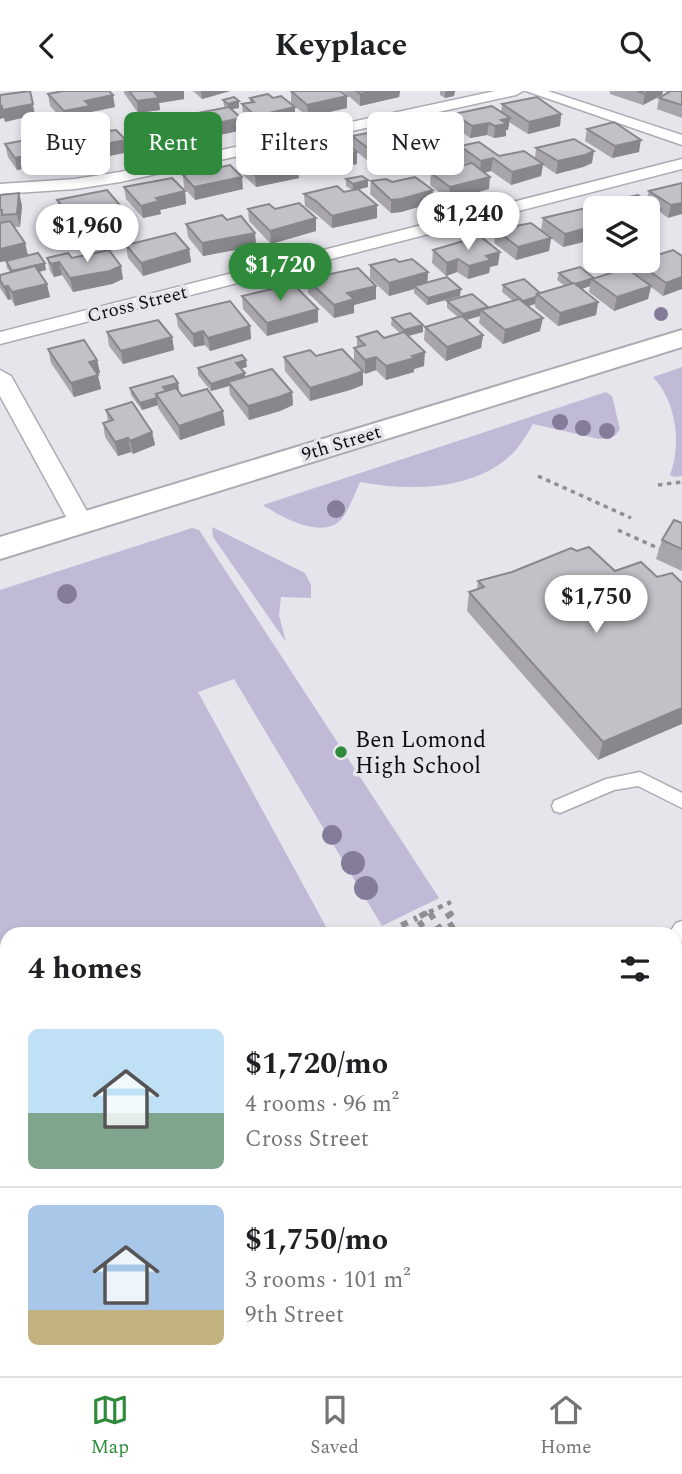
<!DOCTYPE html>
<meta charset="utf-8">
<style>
:root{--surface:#fff;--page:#f6f6f6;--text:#202124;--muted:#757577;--line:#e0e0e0;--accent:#2f8a3b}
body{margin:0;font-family:Spectral,serif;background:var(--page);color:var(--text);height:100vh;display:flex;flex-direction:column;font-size:26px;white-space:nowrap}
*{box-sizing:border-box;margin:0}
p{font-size:23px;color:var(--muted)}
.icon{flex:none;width:38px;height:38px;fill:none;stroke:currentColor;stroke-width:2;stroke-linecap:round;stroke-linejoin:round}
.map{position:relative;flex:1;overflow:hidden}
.side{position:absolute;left:0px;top:836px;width:682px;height:450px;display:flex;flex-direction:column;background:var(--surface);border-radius:21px 21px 0 0;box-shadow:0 4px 10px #0003}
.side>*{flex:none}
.hud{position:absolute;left:21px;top:21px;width:640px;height:63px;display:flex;gap:14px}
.tools{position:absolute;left:583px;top:105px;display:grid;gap:14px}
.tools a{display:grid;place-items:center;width:77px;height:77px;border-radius:10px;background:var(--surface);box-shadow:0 4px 10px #0003;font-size:35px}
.price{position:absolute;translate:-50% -60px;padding:0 16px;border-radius:24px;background:#fff;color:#222;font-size:23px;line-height:46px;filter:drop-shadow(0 2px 4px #0008)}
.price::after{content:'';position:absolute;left:50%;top:42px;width:21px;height:16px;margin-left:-10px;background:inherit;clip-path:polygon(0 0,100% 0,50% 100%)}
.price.selected{background:var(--accent);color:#fff}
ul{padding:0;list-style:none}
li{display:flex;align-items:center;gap:21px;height:175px;padding:0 28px}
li+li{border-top:2px solid var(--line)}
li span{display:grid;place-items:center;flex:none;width:196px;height:140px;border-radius:10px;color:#555}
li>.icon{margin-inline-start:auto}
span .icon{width:84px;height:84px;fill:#fffc;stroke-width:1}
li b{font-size:30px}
h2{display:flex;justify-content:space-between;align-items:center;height:84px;padding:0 28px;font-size:30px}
.tag{padding:0 24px;border-radius:10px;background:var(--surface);box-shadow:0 4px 10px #0003;font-size:24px;line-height:63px}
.tag.selected{background:var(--accent);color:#fff}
header{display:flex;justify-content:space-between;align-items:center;height:91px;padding:0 28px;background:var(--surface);font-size:32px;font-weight:700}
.menu{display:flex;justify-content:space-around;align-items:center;height:98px;border-top:2px solid var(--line);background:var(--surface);font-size:19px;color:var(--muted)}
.menu a{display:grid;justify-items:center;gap:4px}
.menu .selected{color:var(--accent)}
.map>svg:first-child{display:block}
</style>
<header><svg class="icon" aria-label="back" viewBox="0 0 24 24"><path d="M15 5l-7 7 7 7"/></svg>Keyplace<svg class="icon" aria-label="search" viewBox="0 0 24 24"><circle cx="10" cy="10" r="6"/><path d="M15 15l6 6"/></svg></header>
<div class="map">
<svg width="682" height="1285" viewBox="0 0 682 1285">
<rect width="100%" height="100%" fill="#e6e5ec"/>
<g fill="#c0bad6">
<path d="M682 276V385L674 386 670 384C682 353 676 310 653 286Z"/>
<path d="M606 301 612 305 620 338 615 345 599 348 533 333C527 343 520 356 511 364 472 400 409 400 360 391 355 402 350 416 343 426 326 451 281 426 263 414Z"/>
<polygon points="212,436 305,482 311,494 311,507 281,506 279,524 286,551 213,446"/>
<polygon points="192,437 199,439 439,807 382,835 234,588 198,601 330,843 7,844 7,1265 0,1278 0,499"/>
<polygon points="16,1279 101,1279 98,1285 13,1285"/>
<polygon points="546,1279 630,1279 633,1285 549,1285"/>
</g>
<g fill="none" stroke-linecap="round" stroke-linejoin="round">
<g stroke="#adabb2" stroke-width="3">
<g id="service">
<polygon points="640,681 682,702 682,717 638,695 614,699 560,722 554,720 552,715 554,710 606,688"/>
<polygon points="682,830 682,851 676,853 676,844 668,844 676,832"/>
</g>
</g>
<g stroke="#adabb2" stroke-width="3">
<g id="minor">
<polygon points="495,0 523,0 516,4 120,91 75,98 0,103 0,93 75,88 120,81"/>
<polygon points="526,0 548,0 682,44 682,54"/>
<polygon points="682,68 682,78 0,253 0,241"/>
<polygon points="0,279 11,285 93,431 90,437 72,437 69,431 0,305"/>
</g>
</g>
<g stroke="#adabb2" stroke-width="4">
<polygon id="tertiary" points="682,239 682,256 0,468 0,446"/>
</g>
<g stroke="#908f95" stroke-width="3.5" stroke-dasharray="4.5 4.5" stroke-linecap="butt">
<polyline points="538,385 631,427"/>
<polyline points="658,394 682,391"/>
<polyline points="618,439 662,459"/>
</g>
<g stroke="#908f95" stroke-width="4.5" stroke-dasharray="5 5" stroke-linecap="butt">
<polyline points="429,821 451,811"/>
<polyline points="423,824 429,821 431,824"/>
<polyline points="449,824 457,819"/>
</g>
<g stroke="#908f95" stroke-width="6" stroke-dasharray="7 7" stroke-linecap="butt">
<polyline points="426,822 417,827 428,844"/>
<polyline points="430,822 444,844"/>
<polyline points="452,822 446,826 457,844"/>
<polyline points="400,844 396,837 417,827"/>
<polyline points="405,844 411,841 413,844"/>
<polyline points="676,1192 682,1188"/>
<polyline points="636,1279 640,1285"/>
<polyline points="4,1285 7,1278"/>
</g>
<use href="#service" fill="#fff" fill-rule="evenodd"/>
<use href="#minor" fill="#fff" fill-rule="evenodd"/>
<use href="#tertiary" fill="#fff" fill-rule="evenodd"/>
</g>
<g fill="#847c98">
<circle cx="54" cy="148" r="6"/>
<circle cx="113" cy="149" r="6"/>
<circle cx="661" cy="223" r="7"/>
<circle cx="560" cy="331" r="8"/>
<circle cx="583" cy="337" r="8"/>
<circle cx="607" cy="340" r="8"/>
<circle cx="336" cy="418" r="9"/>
<circle cx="67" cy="503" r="10"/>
<circle cx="332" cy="744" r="10"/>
<circle cx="353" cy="772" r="12"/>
<circle cx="366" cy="797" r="12"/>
</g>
<g fill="#a8a6ac">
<polygon points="124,0 184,0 184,8 159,12 160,19 138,22 124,2"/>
<polygon points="193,0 230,0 202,8"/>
<polygon points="291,0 347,5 347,17 308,26 291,12"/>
<polygon points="343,0 400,0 399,6 360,15"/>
<polygon points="440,0 455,0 454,5 445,7 440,4"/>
<polygon points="610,0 663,0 662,4 643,14 610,3"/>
<polygon points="663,0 682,0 682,27 657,18 659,7 668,2"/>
<polygon points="48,3 115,16 91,21 92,27 66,32 50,15"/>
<polygon points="250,7 295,28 257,37 243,25 242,13 250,11"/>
<polygon points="223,9 239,10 239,17 231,18 242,39 202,48 189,36 187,24 225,16 224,15"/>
<polygon points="502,13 561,23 560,35 528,43 509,31 508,39 506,39 506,45 494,47 487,44 470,47 461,40 460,50 436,56 436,60 425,62 410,51 409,61 369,71 357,61 357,73 304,84 299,79 299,87 256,96 241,82 240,70 292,69 292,61 352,57 352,45 404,45 405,34 453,33 454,23 501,21"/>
<polygon points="160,31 185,50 142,59 132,49 130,37 133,36 132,32"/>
<polygon points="587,38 639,61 612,67 585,50"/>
<polygon points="54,41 69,44 128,61 81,71 71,56 70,52 60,54 55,48"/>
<polygon points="5,53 65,69 17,79 8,66"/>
<polygon points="460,55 499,65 535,67 536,57 592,72 583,76 556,83 543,74 541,85 511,94 491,80 485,81 489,98 449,109 430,94 431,82 467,74 459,67"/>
<polygon points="183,84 243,98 195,109 184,97"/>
<polygon points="346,88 368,89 368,96 359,98 377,114 377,127 332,137 316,123 305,115 304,103 344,101 352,99 346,95"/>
<polygon points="371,90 432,112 401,121 391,122 370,103"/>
<polygon points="682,92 668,127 660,121 657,131 648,133 648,117 596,117 597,113 646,109 649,100"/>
<polygon points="124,96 185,100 186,113 160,119 161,123 143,127 126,108"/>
<polygon points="19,102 22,115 20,136 14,136 25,152 28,164 46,179 39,181 50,206 15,215 11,208 8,209 0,197 0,184 10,181 7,177 6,170 0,171 0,104"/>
<polygon points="57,109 121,125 136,130 137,137 126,140 120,132 119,127 118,127 119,131 86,139 82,135 72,137 60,122"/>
<polygon points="248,118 275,118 316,127 316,140 271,153 249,130"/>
<polygon points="595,123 595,148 563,156 551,147 549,160 516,169 494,152 496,139 541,139 543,127"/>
<polygon points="227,129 255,142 256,155 203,165 188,146 186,133"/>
<polygon points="126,154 189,158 191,171 143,185 128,167"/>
<polygon points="433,159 498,174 490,176 489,182 468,188 457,181 446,185 432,172"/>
<polygon points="682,165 663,205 651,196 648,208 614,220 589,201 590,195 582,198 598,211 596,224 558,235 535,216 535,213 528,215 540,240 503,253 479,232 480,225 467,229 483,244 481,257 446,270 424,249 425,236 458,226 447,217 447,210 488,216 513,210 502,201 503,194 540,202 565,195 557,189 559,182 594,187 633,182 635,170"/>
<polygon points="47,167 72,167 123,188 112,193 73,201 62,184 54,186 50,180"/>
<polygon points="399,171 428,181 427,192 460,205 427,214 414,202 414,198 389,205 370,187 370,174"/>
<polygon points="307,188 376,195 376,208 354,214 354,222 334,227 308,202"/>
<polygon points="242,205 318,231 267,245 243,218"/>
<polygon points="176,223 250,235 251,248 210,260 205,254 194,256 178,236"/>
<polygon points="392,227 423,241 408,245 424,275 414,278 414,281 386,289 376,279 365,283 363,281 363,294 350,299 310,310 285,280 284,266 316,265 354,270 354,257 357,256 357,246 384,247 400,242 391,234"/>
<polygon points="107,241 172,246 174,259 123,273 109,255"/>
<polygon points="48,258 97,269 100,282 97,283 101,298 74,306 51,272"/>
<polygon points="247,276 241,277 245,286 292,301 293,314 280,320 249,329 230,304 229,295 211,300 198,284 198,277"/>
<polygon points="178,292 179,299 177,299 182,305 225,334 180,349 158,317 158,314 142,319 131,304 130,297"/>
<polygon points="106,319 152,341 155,354 133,363 131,361 118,365 105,346 103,332 108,330"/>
<polygon points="682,432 682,480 656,468 662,449"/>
<polygon points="615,480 657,486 598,669 467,520 469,501 477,499 478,490"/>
</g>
<g fill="#88878c">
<polygon points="30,0 35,24 5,31 4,27 0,28 0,16"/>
<polygon points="159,0 184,0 184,8 159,12 160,19 138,22 137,10 154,1"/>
<polygon points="201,0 230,0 202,8"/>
<polygon points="375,0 400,0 399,6 360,15 360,3"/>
<polygon points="450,0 455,0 454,5 445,7 445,1"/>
<polygon points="650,0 663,0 662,4 643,14 645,3"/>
<polygon points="113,4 115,16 91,21 92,27 66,32 64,20 85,10"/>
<polygon points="347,5 347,17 308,26 307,14"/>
<polygon points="239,10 239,17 228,19 228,13"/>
<polygon points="295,16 295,28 257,37 256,25"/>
<polygon points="561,23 560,35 528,43 529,31"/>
<polygon points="241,27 242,39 202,48 200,36"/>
<polygon points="510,27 508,39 506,39 506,45 494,47 495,35 501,29"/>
<polygon points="489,32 487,44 470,47 472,35"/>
<polygon points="184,38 185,50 142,59 141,47"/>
<polygon points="461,38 460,50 436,56 436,60 425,62 426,50 432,45"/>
<polygon points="69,45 70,52 60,54 59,47"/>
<polygon points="126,49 128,61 81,71 79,58"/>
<polygon points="410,49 409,61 369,71 369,58"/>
<polygon points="641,49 639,61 612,67 615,55"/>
<polygon points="63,57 65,69 17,79 15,67"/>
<polygon points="594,60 592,72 583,76 556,83 558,70"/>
<polygon points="357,61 357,73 304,84 304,72"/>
<polygon points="493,67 491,80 480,83 481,70"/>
<polygon points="543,73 541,85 511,94 512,81"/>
<polygon points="298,74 299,87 256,96 255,84"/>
<polygon points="242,86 243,98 195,109 194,96"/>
<polygon points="490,86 489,98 449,109 450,96"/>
<polygon points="368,89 368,96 353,100 353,93"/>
<polygon points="433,99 432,112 401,121 391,122 391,109"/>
<polygon points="185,100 186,113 160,119 161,123 143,127 141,115 156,107"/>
<polygon points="19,102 22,115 20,136 17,123"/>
<polygon points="682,112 682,123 668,127 671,114"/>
<polygon points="119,113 121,126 118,127 119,131 86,139 83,126"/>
<polygon points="377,114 377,127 332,137 332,125"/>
<polygon points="660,118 657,131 648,133 648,121"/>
<polygon points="80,122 82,135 72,137 70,124"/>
<polygon points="316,127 316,140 271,153 270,140"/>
<polygon points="136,130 137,137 126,140 125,133"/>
<polygon points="595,135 595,148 563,156 565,143"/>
<polygon points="255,142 256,155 203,165 202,152"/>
<polygon points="551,147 549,160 516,169 518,156"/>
<polygon points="25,152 28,165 0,171 0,158"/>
<polygon points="189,158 191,171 143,185 141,172"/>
<polygon points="500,161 498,174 490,176 489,182 468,188 469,175 486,165"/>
<polygon points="458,168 457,181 446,185 447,172"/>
<polygon points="59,171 62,184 54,186 51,173"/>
<polygon points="45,172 46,179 14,187 12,180"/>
<polygon points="121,175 123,188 112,193 73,201 70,187"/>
<polygon points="428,181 427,194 414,195 414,198 389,205 389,192"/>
<polygon points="682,186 682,198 663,205 666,192"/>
<polygon points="591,189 590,195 573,201 574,194"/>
<polygon points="47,193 50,206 15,215 12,201"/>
<polygon points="8,195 11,208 8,209 4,196"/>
<polygon points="376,195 376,208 354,214 354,222 334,227 334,214 347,202"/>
<polygon points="651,195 648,208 614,220 617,206"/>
<polygon points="461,198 460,205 427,214 428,207"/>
<polygon points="536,206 535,213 522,217 523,210"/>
<polygon points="598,211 596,224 558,235 560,222"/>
<polygon points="318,218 318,231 267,245 267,232"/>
<polygon points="481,219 480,225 462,230 463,223"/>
<polygon points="543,227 540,240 503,253 505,239"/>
<polygon points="423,234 423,241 404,246 404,239"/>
<polygon points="250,235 251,248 210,260 208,247"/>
<polygon points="203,240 205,254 194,256 193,243"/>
<polygon points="483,244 481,257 446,270 447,256"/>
<polygon points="172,246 174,259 123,273 121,260"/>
<polygon points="425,261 424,275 414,278 414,281 386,289 386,275"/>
<polygon points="376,266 376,279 365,283 365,269"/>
<polygon points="97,269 100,282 91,284 89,271"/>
<polygon points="246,269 247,276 236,279 236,272"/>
<polygon points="363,280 363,294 350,299 310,310 310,297"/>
<polygon points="245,282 245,290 228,291 229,295 211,300 211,293"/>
<polygon points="98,284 101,298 74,306 71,292"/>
<polygon points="178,292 179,299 164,303 163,296"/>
<polygon points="292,301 293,314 280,320 249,329 248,315"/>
<polygon points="157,307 158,314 142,319 140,312"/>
<polygon points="223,320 225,334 180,349 179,335"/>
<polygon points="152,341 155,354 133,363 130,350"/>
<polygon points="128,347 131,361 118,365 115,351"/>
<polygon points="682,617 682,633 598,669 603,651"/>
</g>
<g fill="#c3c1c8" stroke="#88878c" stroke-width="2">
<polygon points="30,0 33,13 2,19 2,15 0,16 0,4"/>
<polygon points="63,0 109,0 113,4 85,10 90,15 64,20 48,3"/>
<polygon points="129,0 159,0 154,1 159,7 137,10"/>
<polygon points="291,0 340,0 347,5 307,14"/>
<polygon points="356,0 375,0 360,3"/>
<polygon points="637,0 650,0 645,3"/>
<polygon points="671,0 682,0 682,14 659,7"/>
<polygon points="268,3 273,7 281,5 295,16 256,25 242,13 254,11 250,7"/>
<polygon points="234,6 239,10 228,13 223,9"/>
<polygon points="537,6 561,23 529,31 502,13"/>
<polygon points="492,15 510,27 501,29 507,33 495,35 489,32 472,35 454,23"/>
<polygon points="229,16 241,27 200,36 187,24"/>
<polygon points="444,26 461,38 432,45 436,48 426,50 405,34"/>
<polygon points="156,27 160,31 174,28 184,38 141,47 130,37 136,36 132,32"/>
<polygon points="614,31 641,49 615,55 587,38"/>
<polygon points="393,37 410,49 369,58 352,45"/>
<polygon points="65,39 70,45 59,47 54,41"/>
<polygon points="116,39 126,49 79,58 68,44"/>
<polygon points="51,44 63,57 15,67 5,53"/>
<polygon points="574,48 594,60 585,64 558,70 536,57"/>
<polygon points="342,49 357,61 304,72 292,61"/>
<polygon points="479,51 499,65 524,60 543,73 512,81 493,67 481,70 460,55"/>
<polygon points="284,61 298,74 255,84 240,70"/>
<polygon points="472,72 490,86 450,96 431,82"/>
<polygon points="230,74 242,86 194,96 183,84"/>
<polygon points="362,85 368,89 353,93 346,88"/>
<polygon points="415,86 433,99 401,108 391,109 371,90 386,88 392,91"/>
<polygon points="172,87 185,100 156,107 159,110 141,115 124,96"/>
<polygon points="682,92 682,112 671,114 649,100"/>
<polygon points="337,95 344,101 358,98 377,114 332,125 316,110 304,103"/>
<polygon points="107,99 119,113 113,115 117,119 83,126 80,122 70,124 57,109"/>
<polygon points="19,102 17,123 2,124 2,119 0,119 0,104"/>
<polygon points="638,104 660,118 648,121 648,117 603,117 597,113"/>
<polygon points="299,112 316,127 270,140 248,118 269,113 275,118"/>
<polygon points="586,117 595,124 595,135 565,143 543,127"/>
<polygon points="130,123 136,130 125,133 119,125"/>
<polygon points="222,124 227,129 241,125 255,142 202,152 186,133"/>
<polygon points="10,130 25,152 0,158 0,132"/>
<polygon points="531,132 551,147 518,156 496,139"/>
<polygon points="175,142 189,158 141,172 126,154"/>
<polygon points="480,145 500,161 486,165 491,169 469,175 458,168 447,172 433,159"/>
<polygon points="109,159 121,175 110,180 70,187 59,171 51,173 47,167 68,162 72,167"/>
<polygon points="673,159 682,165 682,186 666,192 635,170 648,170 648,167"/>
<polygon points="38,162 45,172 12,180 6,170"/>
<polygon points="395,168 399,171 412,168 428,181 389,192 370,174"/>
<polygon points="35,175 47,193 12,201 8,195 4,196 0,189 0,184"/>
<polygon points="580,176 594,187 575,193 573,193 559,182"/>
<polygon points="358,177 376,195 347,202 354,208 334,214 307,188"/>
<polygon points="626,177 651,195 617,206 592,188"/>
<polygon points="447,186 461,198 428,207 414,195"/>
<polygon points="524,188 540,202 537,203 536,206 523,210 503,194"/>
<polygon points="574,192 598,211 560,222 537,203"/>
<polygon points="293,193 318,218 267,232 242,205"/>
<polygon points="472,203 488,216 463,223 447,210"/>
<polygon points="519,208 543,227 505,239 481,219"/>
<polygon points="230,210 250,235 208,247 203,240 193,243 176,223"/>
<polygon points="410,222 423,234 404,239 392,227"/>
<polygon points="462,225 483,244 447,256 425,236"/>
<polygon points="158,229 172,246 121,260 107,241"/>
<polygon points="377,240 384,247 404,241 425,261 412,265 415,267 386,275 376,266 365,269 354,257 365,254 357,246"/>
<polygon points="84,249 97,269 89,271 98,284 71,292 48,258"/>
<polygon points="342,258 363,280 350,285 310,297 284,266 310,259 316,265"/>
<polygon points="242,264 246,269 236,272 245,282 211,293 198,277"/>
<polygon points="272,278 292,301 279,306 248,315 228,291"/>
<polygon points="173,285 178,292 163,296 167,300 156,303 157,307 140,312 130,297"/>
<polygon points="176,297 182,305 207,298 223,320 179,335 156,303"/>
<polygon points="132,311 152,341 130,350 128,347 115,351 103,332 113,329 106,319"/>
<polygon points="674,429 682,432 682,458 662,449"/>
<polygon points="589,456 615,480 641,471 657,486 672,482 682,492 682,617 603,651 469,501 484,496 478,490 512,481 571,457 577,460"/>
</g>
<circle fill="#2f8a3b" stroke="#e6e5ec" stroke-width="2.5" cx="341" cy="661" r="7"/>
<g text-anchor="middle" stroke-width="7" stroke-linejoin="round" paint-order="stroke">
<g font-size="19" fill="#0d0c0f" stroke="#e6e5ec">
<text transform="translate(137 212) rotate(-14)" y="7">Cross Street</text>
<text transform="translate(341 351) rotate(-17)" y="7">9th Street</text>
</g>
<g font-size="23" fill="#0d0c0f" stroke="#e6e5ec" text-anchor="start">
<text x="355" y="656">Ben Lomond<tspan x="355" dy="26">High School</tspan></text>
</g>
</g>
</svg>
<div class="tools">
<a><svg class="icon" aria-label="layers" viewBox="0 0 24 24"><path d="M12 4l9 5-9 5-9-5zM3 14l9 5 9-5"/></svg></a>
</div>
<b class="price" style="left:468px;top:161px">$1,240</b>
<b class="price" style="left:87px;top:173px">$1,960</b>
<b class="price selected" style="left:280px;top:212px">$1,720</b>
<b class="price" style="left:596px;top:544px">$1,750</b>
<div class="hud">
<a class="tag">Buy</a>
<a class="tag selected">Rent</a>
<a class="tag">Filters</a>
<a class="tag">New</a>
</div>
<section class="side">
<h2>4 homes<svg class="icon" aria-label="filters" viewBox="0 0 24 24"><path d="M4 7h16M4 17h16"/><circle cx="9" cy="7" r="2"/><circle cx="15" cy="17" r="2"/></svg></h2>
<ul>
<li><span style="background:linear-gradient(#bfe0f5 60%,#7fa58c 0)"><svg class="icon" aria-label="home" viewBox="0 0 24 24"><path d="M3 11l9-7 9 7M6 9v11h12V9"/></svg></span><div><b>$1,720/mo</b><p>4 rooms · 96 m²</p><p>Cross Street</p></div></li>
<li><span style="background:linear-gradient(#a9c7e8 75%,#c2b280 0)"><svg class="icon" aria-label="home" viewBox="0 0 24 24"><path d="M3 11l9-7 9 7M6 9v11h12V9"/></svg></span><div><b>$1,750/mo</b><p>3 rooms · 101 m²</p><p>9th Street</p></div></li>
</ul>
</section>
</div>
<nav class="menu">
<a class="selected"><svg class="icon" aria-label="map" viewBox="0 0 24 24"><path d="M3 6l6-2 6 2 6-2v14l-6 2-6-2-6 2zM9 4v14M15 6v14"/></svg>Map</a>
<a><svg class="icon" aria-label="saved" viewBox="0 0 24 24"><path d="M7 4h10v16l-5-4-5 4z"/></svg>Saved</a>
<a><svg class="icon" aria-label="home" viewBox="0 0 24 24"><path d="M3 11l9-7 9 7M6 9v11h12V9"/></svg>Home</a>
</nav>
